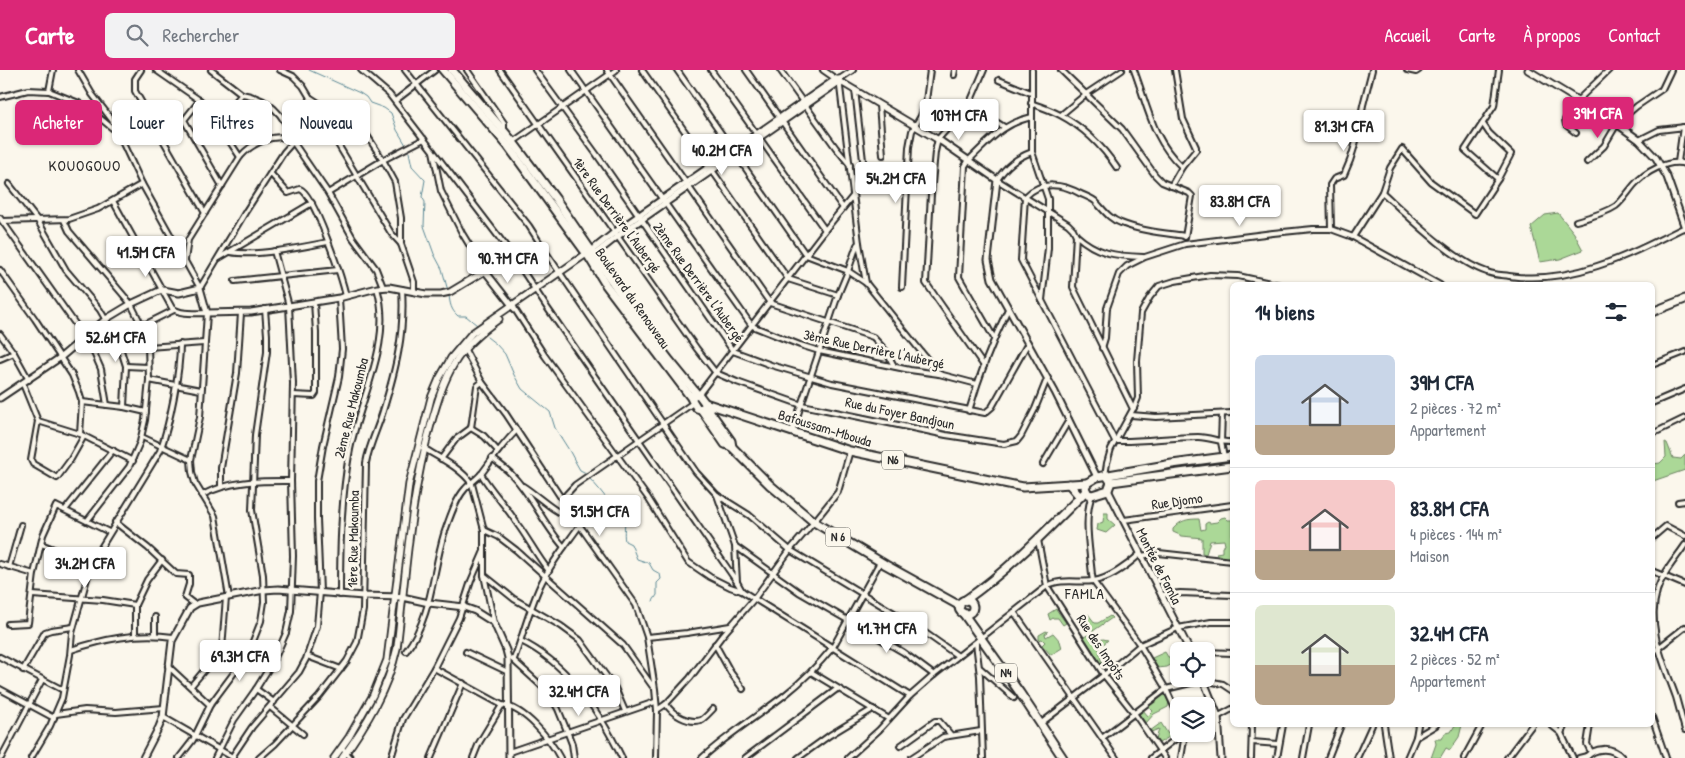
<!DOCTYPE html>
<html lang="fr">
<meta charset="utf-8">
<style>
:root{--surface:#fff;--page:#f2f2f3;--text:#1f2937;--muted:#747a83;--line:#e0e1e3;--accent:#db2777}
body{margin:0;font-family:"Patrick Hand",sans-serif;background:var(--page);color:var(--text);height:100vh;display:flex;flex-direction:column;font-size:19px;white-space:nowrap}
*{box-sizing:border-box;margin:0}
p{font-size:16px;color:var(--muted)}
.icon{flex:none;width:28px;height:28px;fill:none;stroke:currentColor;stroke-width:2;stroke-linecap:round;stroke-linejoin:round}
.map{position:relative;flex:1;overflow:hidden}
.side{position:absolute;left:1230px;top:212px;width:425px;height:445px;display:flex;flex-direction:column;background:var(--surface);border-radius:8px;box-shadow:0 1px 4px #0004}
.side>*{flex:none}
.hud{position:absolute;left:15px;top:30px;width:475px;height:45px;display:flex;gap:10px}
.buttons{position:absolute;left:1170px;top:572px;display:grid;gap:10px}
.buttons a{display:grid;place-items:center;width:45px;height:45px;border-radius:8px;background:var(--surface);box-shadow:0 1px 4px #0004;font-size:25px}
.price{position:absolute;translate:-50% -42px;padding:0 11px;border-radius:5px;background:#fff;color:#222;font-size:16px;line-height:32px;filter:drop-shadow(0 1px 2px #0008)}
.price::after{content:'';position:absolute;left:50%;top:30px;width:15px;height:11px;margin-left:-8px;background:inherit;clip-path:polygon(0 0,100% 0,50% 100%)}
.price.active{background:var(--accent);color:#fff}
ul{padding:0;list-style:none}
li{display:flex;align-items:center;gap:15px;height:125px;padding:0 25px}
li+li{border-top:1px solid var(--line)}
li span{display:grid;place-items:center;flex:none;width:140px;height:100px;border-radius:8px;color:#555}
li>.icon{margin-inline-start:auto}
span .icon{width:60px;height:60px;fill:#fffc;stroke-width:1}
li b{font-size:21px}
h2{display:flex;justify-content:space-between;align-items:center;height:60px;padding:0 25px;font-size:21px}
.chip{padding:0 18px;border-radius:8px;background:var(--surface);box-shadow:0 1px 4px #0004;font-size:18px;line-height:45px}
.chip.active{background:var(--accent);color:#fff}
header{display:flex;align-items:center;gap:30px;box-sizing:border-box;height:70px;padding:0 25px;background:var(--accent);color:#fff}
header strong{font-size:24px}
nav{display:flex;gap:28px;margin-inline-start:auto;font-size:18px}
.search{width:350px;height:45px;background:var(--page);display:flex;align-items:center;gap:12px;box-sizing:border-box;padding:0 18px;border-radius:8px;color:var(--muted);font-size:19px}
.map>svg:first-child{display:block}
</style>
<header>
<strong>Carte</strong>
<div class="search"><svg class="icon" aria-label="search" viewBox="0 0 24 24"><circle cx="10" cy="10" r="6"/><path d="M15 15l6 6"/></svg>Rechercher</div>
<nav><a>Accueil</a><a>Carte</a><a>À propos</a><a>Contact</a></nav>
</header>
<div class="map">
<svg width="1685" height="688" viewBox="0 0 1685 688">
<rect width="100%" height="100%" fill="#fbf7ec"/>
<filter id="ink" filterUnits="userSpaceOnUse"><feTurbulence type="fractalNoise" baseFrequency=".02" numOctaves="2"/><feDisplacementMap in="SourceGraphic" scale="10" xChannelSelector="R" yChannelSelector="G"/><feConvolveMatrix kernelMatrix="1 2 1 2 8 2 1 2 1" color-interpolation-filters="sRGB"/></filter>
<g filter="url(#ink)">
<g fill="#abd897" stroke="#6b8261">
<polygon points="1558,143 1574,163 1583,180 1560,189 1540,192 1531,157 1545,145"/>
<polygon points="1665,372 1667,373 1673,388 1681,389 1685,385 1685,400 1653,411 1653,394 1660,393 1666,387"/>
<polygon points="1104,443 1108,443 1108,449 1115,455 1106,463 1097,460 1098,454 1103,452"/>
<path d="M1225 447 1228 450H1232V490L1216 484V483L1222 482V477L1225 475 1224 470 1210 471 1206 484 1202 483V468L1182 466 1173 462V459C1181 450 1187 449 1199 449L1201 460 1205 459V454L1208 452 1210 453 1217 452 1221 448Z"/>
<polygon points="1056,539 1066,553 1063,555 1058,548 1053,548 1050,550 1048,544"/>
<polygon points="1088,544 1095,553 1098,553 1110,546 1112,548 1093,561 1100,570 1103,569 1108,570 1099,578 1104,605 1094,583 1084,567 1093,562 1088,553 1086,555 1084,551 1086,549 1085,547"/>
<polygon points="1046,561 1048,562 1045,564 1046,567 1053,563 1060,571 1062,578 1051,585 1042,575 1045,572 1042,569 1039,570 1039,565"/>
<polygon points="1165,582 1168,587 1171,587 1174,593 1167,597 1158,598 1152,588"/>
<polygon points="1165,622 1169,631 1168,637 1154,644 1146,653 1138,643 1143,640 1148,646 1153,641 1149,637 1153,631"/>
<polygon points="1161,653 1168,664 1173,661 1174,664 1159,673 1156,670 1159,659 1151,662 1150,661"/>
<polygon points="1455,655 1462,655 1459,667 1450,680 1446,678 1440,688 1431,688 1436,674 1435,669 1442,669 1445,663 1451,662"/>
</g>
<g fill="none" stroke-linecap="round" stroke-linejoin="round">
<g stroke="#5b8895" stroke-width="1">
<polyline points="309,0 360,23 366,27 370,33 384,38 391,43 397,60 406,75"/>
<polyline points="409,82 412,96 425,110 422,127 425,132 424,156 434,184 442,199 448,221"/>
<path d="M449 225C450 234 451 240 458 246H466L477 255"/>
<polyline points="487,267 496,274 505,284 514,305 522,319 550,342 555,358 569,380 576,393 580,400 586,403"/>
<path d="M589 408C597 416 603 424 610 433 614 437 622 442 624 447 626 453 623 463 625 471L631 474 637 489 649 493 653 500 660 504 661 509 657 513V525L653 531"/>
</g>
<g stroke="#2b2b2b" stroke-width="8">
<g id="street">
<polyline points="78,0 92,24 112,50 142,114 200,218 246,141 284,82 293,72"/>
<polyline points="141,0 135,9 135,21 205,143"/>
<polyline points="156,0 205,34 240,87"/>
<polyline points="211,0 242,24 218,52"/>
<polyline points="280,0 293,6 303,16 391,163 401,174 414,212 414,222"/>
<polyline points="361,0 389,24 433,81 441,121 462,163 485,201"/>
<polyline points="405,0 529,156 545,181 696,402 717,425 749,445 790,480 914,555 958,586"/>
<polyline points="467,0 504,53 504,61"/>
<polyline points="500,0 697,279 716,303 737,312 802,335 946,365 1004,374 1017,371 1021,366 1035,339 1047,309"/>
<polyline points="535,0 597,85 733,281 771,295 832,313 985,343 992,337 1028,273"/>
<polyline points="571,0 752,256 800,275 819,281 910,300 939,304 977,314"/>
<polyline points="607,0 770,233 873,267 886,281 894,296"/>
<polyline points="642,0 788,209 838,225"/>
<polyline points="677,0 806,185 848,201 866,213 939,304"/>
<polyline points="711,0 825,160"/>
<polyline points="746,0 843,138"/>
<polyline points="780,0 836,78 850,95"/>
<polyline points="823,0 836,9 841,8 853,0"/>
<polyline points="984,0 969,35 938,69 935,82 931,124 926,213 984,296"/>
<path d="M1032 0V82C1016 88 1006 96 997 110L1068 154 1073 159 1076 165 1073 217 1133 339 1111 379 1107 393 1105 406"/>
<polyline points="1061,0 1122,59 1155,105 1162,112 1189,123 1192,126 1185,167"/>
<path d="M1134 0C1148 37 1152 69 1182 97"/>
<polyline points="1407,0 1416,2 1419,0"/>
<polyline points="954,5 955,0"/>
<polyline points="999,10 1031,23"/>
<polyline points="841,13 840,17 859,173 866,213"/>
<polyline points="855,20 865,108"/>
<polyline points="49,21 53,0"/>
<path d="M242 24C267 28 286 44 291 69"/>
<polyline points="0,27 28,20 49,21 79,33 90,40 117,62"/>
<polyline points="311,28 331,41 355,47 383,90 395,112 401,148 401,174"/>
<polyline points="200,30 184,50 222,116"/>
<polyline points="395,31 435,0"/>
<path d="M1031 33C1041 37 1051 40 1060 45 1083 57 1103 77 1117 98"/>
<polyline points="879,35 883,85"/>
<polyline points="969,35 1004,57"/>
<polyline points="1061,45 1086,24 1122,0"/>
<polyline points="1576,63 1566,55 1565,50 1578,30 1609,0"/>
<polyline points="1639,70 1659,60 1685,57"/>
<polyline points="513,72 616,0"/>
<polyline points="433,81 511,183 546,236 737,512 742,521"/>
<polyline points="1032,82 1048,129 1048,178 1042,230"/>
<polyline points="1587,92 1604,76 1617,54 1624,47 1637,36 1662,19 1671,0"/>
<polyline points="1678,92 1683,57"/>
<path d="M271 104 288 123 300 119C314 123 342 209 346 226"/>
<polyline points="1498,109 1465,80 1494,36 1499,0"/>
<polyline points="9,114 38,151 66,200 100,240 118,271 126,296 124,337"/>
<polyline points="1171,116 1182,97 1196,80 1196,77 1183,49 1175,0"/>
<path d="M1382 122C1408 146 1453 191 1487 202 1494 205 1502 205 1509 206 1572 215 1631 184 1685 157"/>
<polyline points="328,123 383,90 424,69"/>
<path d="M113 131 172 238C181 245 195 243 207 243L200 347 191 390 192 402 195 413 215 446 229 527"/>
<polyline points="0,148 76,255 94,283 101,299 107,335"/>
<polyline points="64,150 69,161 131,234 142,256 148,275 149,310 145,350 140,372 129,397 87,451"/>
<polyline points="2,151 69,149 98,139 142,114"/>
<path d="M1576 151C1589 147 1604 144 1616 136 1623 130 1628 122 1634 115 1645 102 1668 89 1685 94"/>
<path d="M1331 159 1330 115 1334 109 1344 105C1356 80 1358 61 1363 35 1366 23 1369 12 1372 0"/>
<path d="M1076 165C1097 184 1115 186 1143 187"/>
<path d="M1185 166C1164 163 1141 161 1121 153 1109 149 1103 139 1095 131 1091 128 1086 126 1081 124 1063 114 1041 110 1025 127L1021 190 1115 371C1143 372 1170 367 1198 367 1210 367 1221 373 1232 372"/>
<polyline points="1353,167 1382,122 1390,98 1402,79 1431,112 1475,144 1498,109 1511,84 1489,63 1483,54"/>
<path d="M231 182C255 187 303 177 328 172"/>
<polyline points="219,188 312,133"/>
<path d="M185 190 188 170 240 87C252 73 273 63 291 69L328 123 353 168 376 199 383 217"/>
<polyline points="0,200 35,249 72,305 79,322 82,332 80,364"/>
<polyline points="235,211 338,200"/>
<polyline points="902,217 909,77 912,61 921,46 926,31 930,0"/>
<polyline points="514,238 545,286 648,428 688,492 710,507 730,517 742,521 910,626"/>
<polyline points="142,256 174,240"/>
<polyline points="0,264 14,283 29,310"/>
<path d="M994 268 959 207 965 96 969 90C990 70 1003 53 1032 47"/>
<polyline points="148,277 204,273"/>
<polyline points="464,278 482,312 506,344 575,449 636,535 647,567 655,619 657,640 656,688"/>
<polyline points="1102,278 1105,268 1107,238 1119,204 1127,196 1145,187 1185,174 1273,163 1313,159 1331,159 1353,167 1440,215"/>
<polyline points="0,289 14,283"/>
<polyline points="1652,295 1685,282"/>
<polyline points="126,296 148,297"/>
<polyline points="149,310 201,320"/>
<polyline points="23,314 38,351 31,390 33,394 57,408 71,389 84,366"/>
<polyline points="699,324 825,160 853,126"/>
<polyline points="293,325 314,326 316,323 316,262 314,232"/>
<polyline points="82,332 124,337 146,342"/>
<polyline points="1652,333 1685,319"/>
<polyline points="1134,338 1138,328 1137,291 1141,243 1150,227 1159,216 1175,211 1210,205 1238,206 1280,215"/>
<path d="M969 341C979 306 992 272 1008 239"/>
<polyline points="1222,344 1221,372 1224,387"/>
<polyline points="1131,345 1156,347 1232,343"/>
<polyline points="38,351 80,364 133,391"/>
<polyline points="471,358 477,316 482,312"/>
<polyline points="471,358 484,366 498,381"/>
<polyline points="792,362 838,225 848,201 857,175 859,173"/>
<polyline points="1652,364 1685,348"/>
<polyline points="142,367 191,390"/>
<path d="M423 378C440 388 461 398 472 414L484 460V505L494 553"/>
<path d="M492 388C499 394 507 399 513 406 533 427 544 455 564 477"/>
<polyline points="441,389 456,369 471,358"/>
<polyline points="1043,394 1069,350"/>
<path d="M481 404C492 422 507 437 518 455 529 470 537 486 549 501"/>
<polyline points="221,416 221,398 237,303 241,243"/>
<path d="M523 416C540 427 555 444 575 449"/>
<path d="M202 425C231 410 259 411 291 411"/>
<polyline points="717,425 735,476 737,512"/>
<path d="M1092 425C1083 449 1090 480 1092 505L1093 511 1140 575 1166 619 1179 647"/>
<polyline points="562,429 575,415 693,333"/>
<polyline points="1678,432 1685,431"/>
<polyline points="65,440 113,380"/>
<polyline points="1124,450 1232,435"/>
<polyline points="115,452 148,478 176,504 189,505 189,514 185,527 194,534"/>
<polyline points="484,460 499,467 516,480 623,575 653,617"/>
<polyline points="1652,468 1666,456 1685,466"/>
<polyline points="1038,470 1047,516 1104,605 1134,643 1165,688"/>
<polyline points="41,474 91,494"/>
<path d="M1685 475C1675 490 1662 504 1657 521 1646 558 1664 593 1676 627 1679 638 1682 649 1685 660"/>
<polyline points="735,476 799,522 903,582 934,605"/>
<polyline points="1141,486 1159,483 1232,491"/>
<polyline points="0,494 34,504"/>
<polyline points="9,497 21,455"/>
<polyline points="1652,501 1685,515"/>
<polyline points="484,505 514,529 561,556 580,570 615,618 625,641"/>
<polyline points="32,525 103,530 135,535"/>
<path d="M340 525C340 478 341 431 349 385 358 330 394 274 377 218"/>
<polyline points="1161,525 1180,523 1232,525"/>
<polyline points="1014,542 1116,688"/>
<polyline points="8,554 28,553 34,504 43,465 56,436 109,462"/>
<polyline points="135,565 135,535 147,510 162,490"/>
<polyline points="155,565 155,547"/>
<polyline points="647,567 687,563 730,556"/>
<path d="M521 571C568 594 600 642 622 688"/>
<polyline points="976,573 980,606 983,688"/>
<polyline points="715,574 731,603 743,619"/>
<path d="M71 580C104 569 137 562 173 567"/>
<path d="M406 581C432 547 432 504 444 464 449 450 455 430 465 419 470 413 477 409 482 403 493 388 503 374 516 361"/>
<polyline points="466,582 508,602"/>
<polyline points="1206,582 1232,583"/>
<polyline points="1652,583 1685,557"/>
<polyline points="307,586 341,599"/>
<polyline points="0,587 63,620"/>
<polyline points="512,589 547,621 558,639 567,661 572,674 574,688"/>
<path d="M514 589C523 565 529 540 540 516 550 494 566 475 580 455"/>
<polyline points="168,596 210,635"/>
<path d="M434 598 502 635C525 638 550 669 560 688"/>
<polyline points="980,598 1014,628"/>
<polyline points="23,600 45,562 51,560 73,557"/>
<polyline points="811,602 889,649"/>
<polyline points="191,616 222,579 226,527"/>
<polyline points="0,619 54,648"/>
<polyline points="256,619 274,632"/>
<path d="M666 634C672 644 688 654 701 650 705 648 709 643 713 639"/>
<polyline points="270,637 303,664"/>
<polyline points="657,640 666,634 690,608 721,567 754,529 790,480 814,452 838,422 850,381"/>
<polyline points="56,644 85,640 116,642 164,638"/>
<polyline points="163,647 234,688"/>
<polyline points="1652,647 1666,688"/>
<polyline points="1206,653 1232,639"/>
<polyline points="1040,654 1104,605 1140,575 1178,558 1211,552 1232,552"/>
<polyline points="1384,655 1389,688"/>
<polyline points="1551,655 1561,663 1573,688"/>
<polyline points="1590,655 1587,674 1591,682"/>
<polyline points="1561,663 1565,655"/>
<polyline points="1416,667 1436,655"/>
<polyline points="1102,668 1166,619 1203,610 1223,614 1232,620"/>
<polyline points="1252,672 1279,674"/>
<polyline points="900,676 935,651 939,651 951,665"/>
<polyline points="342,678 351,688"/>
<polyline points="509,682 655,632"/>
<polyline points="232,687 252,657 299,602 306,589 317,556 320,522 317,449 317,411 323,376 339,307 342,279 339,228"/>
<polyline points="1,688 42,610"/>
<path d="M31 688 50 656 62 628 70 585 72 563 91 494 160 381C170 353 180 303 180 274"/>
<polyline points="179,688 193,670 210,635 248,584 261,551 264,532 263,505 252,440 255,365 267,282 267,265 265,239"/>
<polyline points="215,688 234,650 256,619 274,590 286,563 291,541 293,486 291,411 293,313 289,236 274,181"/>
<path d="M259 688 275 674 319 627 347 591 357 572 363 540 366 393C369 375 378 358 383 341 396 299 405 263 402 219"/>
<polyline points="391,688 403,649 434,598 459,548 471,511 484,481"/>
<polyline points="431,688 463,613"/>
<polyline points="473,688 479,673 502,635"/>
<path d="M702 688C728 664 758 646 786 624 804 610 819 594 833 577L880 492"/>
<polyline points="745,688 837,619"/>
<polyline points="798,688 830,665 873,639"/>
<path d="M848 688 879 660 910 626 934 605 1047 516C1060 508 1079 513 1093 511 1109 509 1128 495 1140 484"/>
<polyline points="911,688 943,667 981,661"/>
<polyline points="1151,688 1182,664"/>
<polyline points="1181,688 1185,664"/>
<polyline points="1251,688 1252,655"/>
<polyline points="1277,688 1283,655"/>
<polyline points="1303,688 1309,655"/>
<polyline points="1328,688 1341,655"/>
<polyline points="1357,688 1372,655"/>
<polyline points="1407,688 1416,667 1418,655"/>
<polyline points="1464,688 1482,655"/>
<polyline points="1507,688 1532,655"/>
<polyline points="1579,688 1587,686"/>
</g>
</g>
<g stroke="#2b2b2b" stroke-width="9">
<g id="secondary">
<polyline points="1528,0 1617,54 1639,70 1656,88 1667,107 1685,158"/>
<polyline points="591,181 615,162 836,9 942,72 997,110 988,190 992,209 1055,322 1097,407"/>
<polyline points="594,185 618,166 839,12"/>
<polyline points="0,328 61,287 106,249 131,234 159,221 163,220 179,223 200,218 207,243 251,242 339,228 377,218 389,217 426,224 441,224 450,222 485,201 514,238"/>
<polyline points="1108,420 1190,581"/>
<polyline points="1203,609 1218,646 1221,688"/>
<polyline points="143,688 159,657 163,647 172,571 190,538 198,533 264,520 278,519 363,526 402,527 429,533 464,537 475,541 494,553 506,580 508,588 509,688"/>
<path d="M1585 688C1595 677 1612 676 1622 688"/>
</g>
</g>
<g stroke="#2b2b2b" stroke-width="9">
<g id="primary">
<polyline points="334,688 349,667 373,625 387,590 409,414 431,328 439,309 451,288 472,263 589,182"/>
<path d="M342 688C366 655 388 619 397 578 406 503 410 427 431 354 437 333 443 312 454 294 465 275 482 261 499 249"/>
</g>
</g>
<g stroke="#2b2b2b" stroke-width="11">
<g id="highway">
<polyline points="443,0 508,76 589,187 606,215 692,329"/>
<polyline points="452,0 513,72 555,128 638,249 670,291 697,324"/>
<polyline points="1652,242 1685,229"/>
<polygon points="695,324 699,325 705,333 705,336 701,339 697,338 692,330 692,326"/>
<polyline points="705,333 850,381 1023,417 1087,413"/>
<polyline points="706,336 731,371 732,377"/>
<polyline points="701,339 725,374 732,377 770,415 814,452 886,495 960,536"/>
<polyline points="1107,406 1111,412 1108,420 1092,425 1088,424 1085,418 1087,413 1097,407 1172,394 1232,386"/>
<polyline points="1111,412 1232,396"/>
<polyline points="1069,414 1080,427"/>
<circle cx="966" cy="537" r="7"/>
<path d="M964 531C1009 500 1047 460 1086 421"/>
<polyline points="963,543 1020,623 1063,688"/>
</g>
</g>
<use href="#street" stroke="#fbf7ec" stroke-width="4"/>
<use href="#secondary" stroke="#fbf7ec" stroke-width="5"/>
<use href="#primary" stroke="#fbf7ec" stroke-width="5.5"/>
<use href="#highway" stroke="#fbf7ec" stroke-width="7"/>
</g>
</g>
<g text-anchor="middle" stroke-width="5" stroke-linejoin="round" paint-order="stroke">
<g fill="#fbf7ec" stroke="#696865" stroke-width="1">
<rect x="882" y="380.5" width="22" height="19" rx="4"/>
<rect x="825.5" y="457.5" width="25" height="19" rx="4"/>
<rect x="995" y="593.5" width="22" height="19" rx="4"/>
</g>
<g font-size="12" font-weight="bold" fill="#2b2b2b">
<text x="893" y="394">N6</text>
<text x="838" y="471">N 6</text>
<text x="1006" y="607">N4</text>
</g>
<g font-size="14" fill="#2b2b2b" stroke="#fbf7ec">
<text transform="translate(617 145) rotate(54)" y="5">1ère Rue Derrière l'Aubergé</text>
<text transform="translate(699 212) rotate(54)" y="5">2ème Rue Derrière l'Aubergé</text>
<text transform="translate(633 228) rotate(55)" y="5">Boulevard du Renouveau</text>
<text transform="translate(874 279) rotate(12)" y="5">3ème Rue Derrière l'Aubergé</text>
<text transform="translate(351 338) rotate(-76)" y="5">2ème Rue Makoumba</text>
<text transform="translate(900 343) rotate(12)" y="5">Rue du Foyer Bandjoun</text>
<text transform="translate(825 358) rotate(17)" y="5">Bafoussam-Mbouda</text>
<text transform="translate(1177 431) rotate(-8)" y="5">Rue Djomo</text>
<text transform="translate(353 469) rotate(-89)" y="5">1ère Rue Makoumba</text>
<text transform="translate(1159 496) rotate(63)" y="5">Montée de Famla</text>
<text transform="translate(1101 577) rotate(56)" y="5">Rue des Impôts</text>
</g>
<g font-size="15" letter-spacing="1" fill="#2b2b2b" stroke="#fbf7ec">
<text x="85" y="101">KOUOGOUO</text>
<text x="1085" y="529">FAMLA</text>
</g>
</g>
</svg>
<div class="buttons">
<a><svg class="icon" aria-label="locate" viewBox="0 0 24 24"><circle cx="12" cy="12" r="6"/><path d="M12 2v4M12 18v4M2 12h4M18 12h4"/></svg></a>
<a><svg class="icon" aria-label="layers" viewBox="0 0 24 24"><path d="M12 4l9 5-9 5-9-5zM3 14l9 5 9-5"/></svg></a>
</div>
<b class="price active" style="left:1598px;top:69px">39M CFA</b>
<b class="price" style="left:959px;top:71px">107M CFA</b>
<b class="price" style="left:1344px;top:82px">81.3M CFA</b>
<b class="price" style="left:722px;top:106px">40.2M CFA</b>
<b class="price" style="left:896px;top:134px">54.2M CFA</b>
<b class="price" style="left:1240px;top:157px">83.8M CFA</b>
<b class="price" style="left:146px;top:208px">41.5M CFA</b>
<b class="price" style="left:508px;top:214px">90.7M CFA</b>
<b class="price" style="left:116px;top:293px">52.6M CFA</b>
<b class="price" style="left:600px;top:467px">51.5M CFA</b>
<b class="price" style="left:85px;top:519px">34.2M CFA</b>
<b class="price" style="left:887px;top:584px">41.7M CFA</b>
<b class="price" style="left:240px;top:612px">69.3M CFA</b>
<b class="price" style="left:579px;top:647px">32.4M CFA</b>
<div class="hud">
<a class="chip active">Acheter</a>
<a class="chip">Louer</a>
<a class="chip">Filtres</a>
<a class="chip">Nouveau</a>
</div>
<section class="side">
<h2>14 biens<svg class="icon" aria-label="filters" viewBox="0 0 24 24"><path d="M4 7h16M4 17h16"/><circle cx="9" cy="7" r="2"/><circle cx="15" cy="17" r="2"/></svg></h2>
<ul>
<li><span style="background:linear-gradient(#c9d6e8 70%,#b9a48a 0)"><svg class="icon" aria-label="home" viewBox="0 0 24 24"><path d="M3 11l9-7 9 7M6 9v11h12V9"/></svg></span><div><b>39M CFA</b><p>2 pièces · 72 m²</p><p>Appartement</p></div></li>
<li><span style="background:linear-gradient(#f6c9c9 70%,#b9a48a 0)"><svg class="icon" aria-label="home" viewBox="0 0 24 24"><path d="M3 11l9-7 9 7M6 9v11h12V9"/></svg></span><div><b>83.8M CFA</b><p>4 pièces · 144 m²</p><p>Maison</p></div></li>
<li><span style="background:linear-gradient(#dfe7d0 60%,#b9a48a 0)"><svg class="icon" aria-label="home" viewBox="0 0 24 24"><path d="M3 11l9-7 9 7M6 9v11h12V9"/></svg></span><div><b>32.4M CFA</b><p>2 pièces · 52 m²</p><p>Appartement</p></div></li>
</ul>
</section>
</div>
